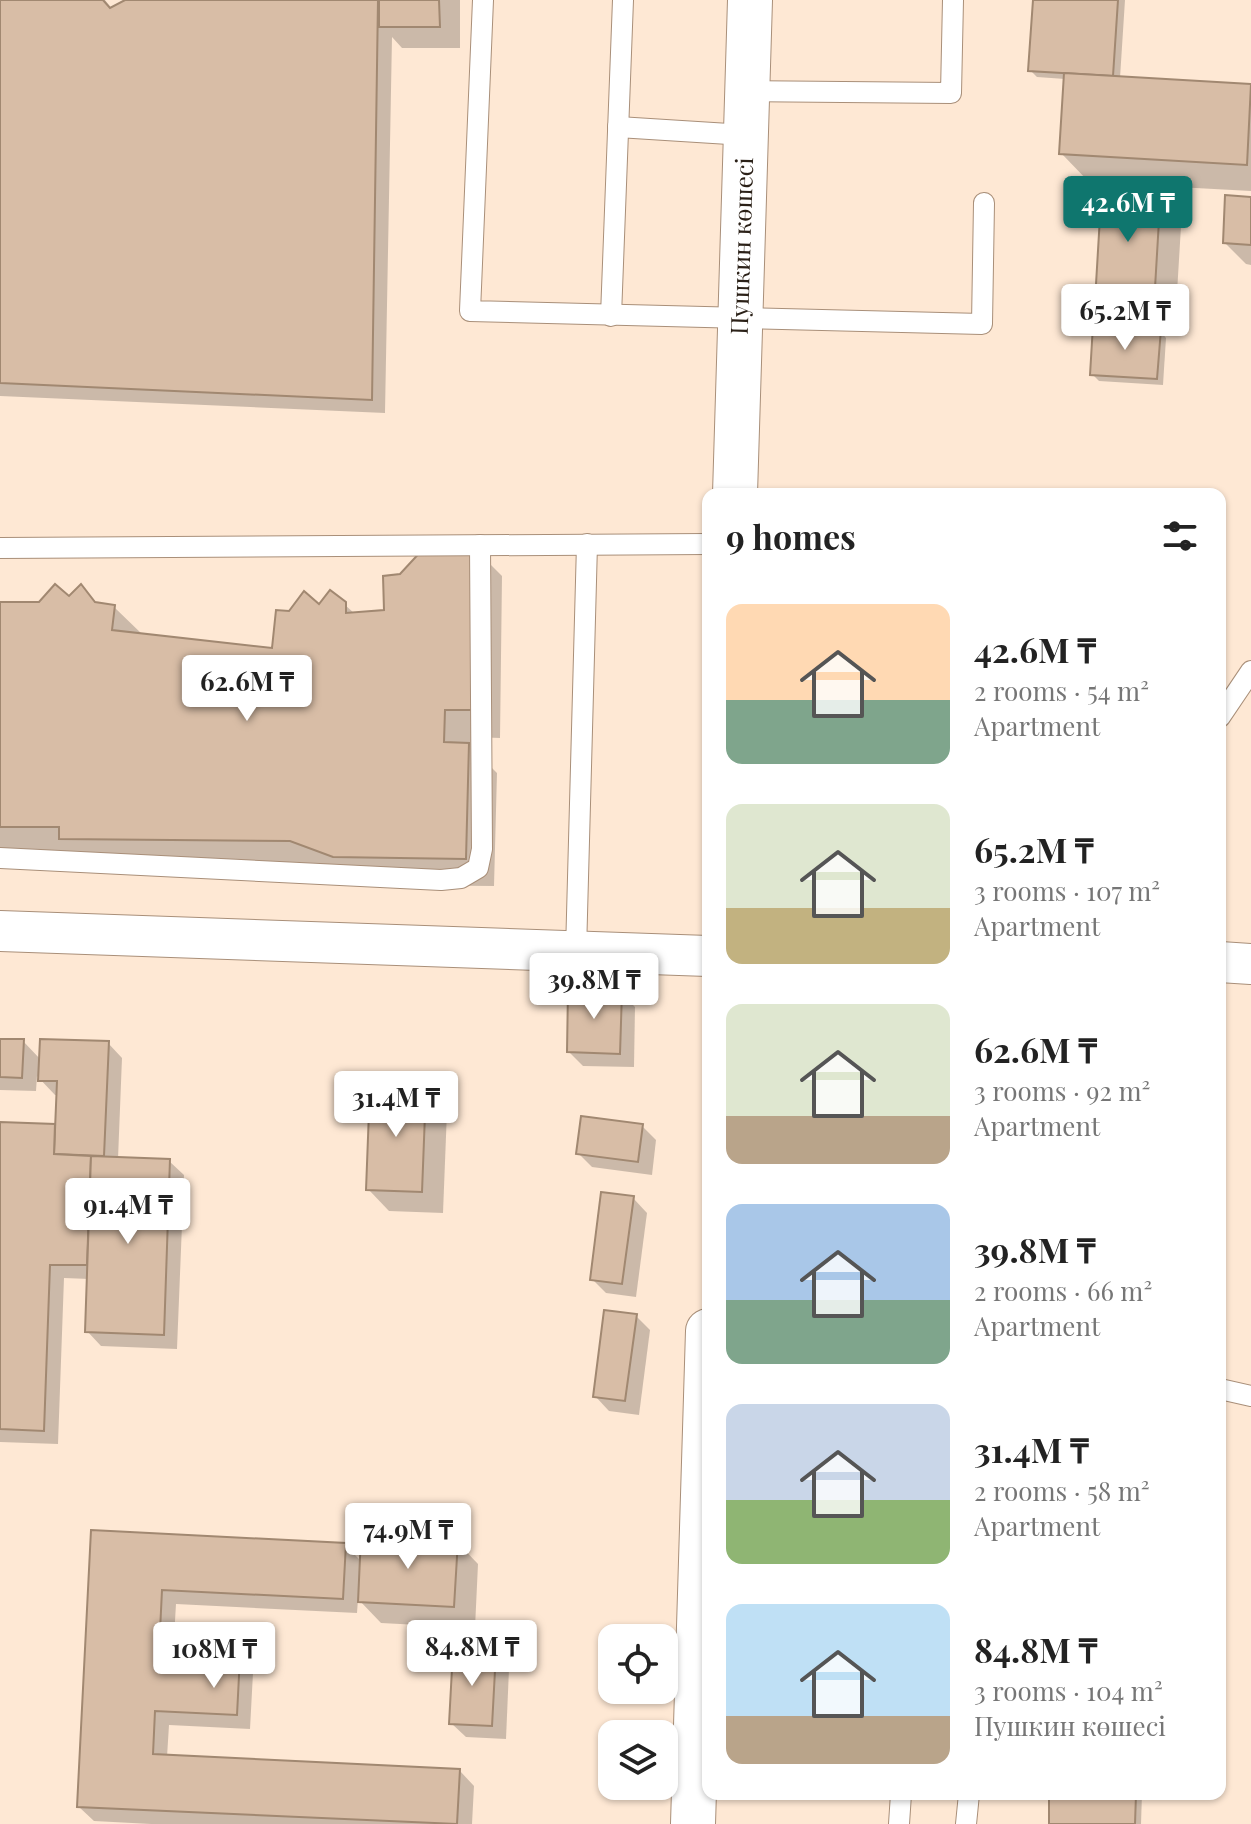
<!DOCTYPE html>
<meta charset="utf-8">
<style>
:root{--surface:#fff;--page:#f2f2f2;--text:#222;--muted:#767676;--accent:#0f766e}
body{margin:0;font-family:"Playfair Display",serif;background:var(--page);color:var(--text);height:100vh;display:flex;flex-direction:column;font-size:30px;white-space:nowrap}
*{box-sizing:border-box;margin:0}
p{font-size:26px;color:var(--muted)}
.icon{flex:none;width:44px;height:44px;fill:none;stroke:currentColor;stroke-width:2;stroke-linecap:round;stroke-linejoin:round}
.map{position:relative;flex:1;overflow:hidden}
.panel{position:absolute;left:702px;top:488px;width:524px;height:1312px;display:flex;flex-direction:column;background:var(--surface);border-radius:16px;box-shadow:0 2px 6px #0004}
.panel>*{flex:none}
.fabs{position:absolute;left:598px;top:1624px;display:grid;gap:16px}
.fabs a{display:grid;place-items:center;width:80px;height:80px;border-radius:16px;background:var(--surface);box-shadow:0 2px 6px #0004;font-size:40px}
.price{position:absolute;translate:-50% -68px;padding:0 18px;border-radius:8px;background:#fff;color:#222;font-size:26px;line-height:52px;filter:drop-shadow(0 2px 4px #0008)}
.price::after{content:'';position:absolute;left:50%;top:48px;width:24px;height:18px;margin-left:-12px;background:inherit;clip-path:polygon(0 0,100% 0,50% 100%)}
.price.active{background:var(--accent);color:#fff}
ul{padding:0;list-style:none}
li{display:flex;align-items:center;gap:24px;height:200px;padding:0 24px}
li span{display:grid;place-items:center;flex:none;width:224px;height:160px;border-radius:16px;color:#555}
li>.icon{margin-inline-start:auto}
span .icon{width:96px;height:96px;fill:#fffc;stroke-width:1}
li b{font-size:34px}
h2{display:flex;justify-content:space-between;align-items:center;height:96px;padding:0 24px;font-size:34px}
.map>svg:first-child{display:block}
</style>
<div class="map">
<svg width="1251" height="1824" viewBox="0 0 1251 1824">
<rect width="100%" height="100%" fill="#fee8d4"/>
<g fill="#0003">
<polygon points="0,0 105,0 112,9 130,0 460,0 460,48 402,48 392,37 385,413 0,396"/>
<polygon points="1035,0 1125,0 1120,78 1251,86 1251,191 1158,186 1182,210 1175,326 1118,322 1097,301 1104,183 1089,182 1061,153 1065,79 1037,77 1030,70"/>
<polygon points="1251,199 1251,265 1246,264 1225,243"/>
<polygon points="1160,331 1166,338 1163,385 1099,381 1092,374"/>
<polygon points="474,548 502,576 500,738 472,737 472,748 497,773 494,886 363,885 0,854 0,604 40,604 69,598 81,587 98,604 114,607 143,635 274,650 290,614 344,604 355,614 386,612 401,576"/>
<polygon points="621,993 635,1007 634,1067 583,1066 569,1052"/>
<polygon points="0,1041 23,1041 41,1060 108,1043 122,1058 118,1159 169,1161 184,1175 177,1349 101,1346 87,1331 89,1279 64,1278 58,1444 0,1442 0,1124 57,1126 59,1095 55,1095 37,1076 36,1091 0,1090"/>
<polygon points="425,1090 447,1111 443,1213 389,1211 368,1189"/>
<polygon points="642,1126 656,1140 652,1175 592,1167 578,1153"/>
<polygon points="633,1198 647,1213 636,1297 606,1293 592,1279"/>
<polygon points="636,1316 650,1330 639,1415 609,1411 595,1396"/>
<polygon points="93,1533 345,1545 362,1562 457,1542 478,1564 475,1628 381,1623 358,1599 357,1613 176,1604 173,1655 239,1658 253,1673 250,1729 169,1725 167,1757 460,1771 474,1786 472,1824 151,1824 94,1821 79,1807"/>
<polygon points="495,1654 509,1669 506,1739 466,1737 451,1723"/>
<polygon points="1051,1794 1142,1794 1141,1824 1051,1824"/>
</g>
<g fill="#d8bda6" stroke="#a18871" stroke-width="2">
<polygon points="0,0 103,0 110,8 125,0 378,0 372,400 0,383"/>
<polygon points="379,0 439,0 440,27 379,27"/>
<polygon points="1033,0 1118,0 1113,76 1028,71"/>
<polygon points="1064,73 1251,84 1247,165 1059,154"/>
<polygon points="1102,183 1161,186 1154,305 1095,301"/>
<polygon points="1225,195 1251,197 1251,245 1223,243"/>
<polygon points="1093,325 1161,329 1157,379 1090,375"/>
<polygon points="475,546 473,710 445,710 444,742 469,743 466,859 333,857 290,841 59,839 59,827 0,827 0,602 39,602 55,584 69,596 81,584 95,602 115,605 112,630 272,648 276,610 289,611 304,591 319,604 330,590 346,602 346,613 384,610 383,576 400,574 424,548"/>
<polygon points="568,989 622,991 620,1054 567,1052"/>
<polygon points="0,1039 24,1039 22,1078 0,1077"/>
<polygon points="40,1039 109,1041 104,1156 54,1154 57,1081 38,1081"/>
<polygon points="370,1085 426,1088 422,1192 366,1190"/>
<polygon points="581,1116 643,1124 638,1162 576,1154"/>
<polygon points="0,1122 55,1124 54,1154 91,1156 87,1265 50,1265 44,1431 0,1429"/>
<polygon points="91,1156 170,1159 164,1335 85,1332"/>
<polygon points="601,1192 634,1196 622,1284 590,1280"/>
<polygon points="604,1310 637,1314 625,1401 593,1397"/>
<polygon points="91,1530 346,1543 343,1599 162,1590 159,1652 240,1656 237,1715 155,1711 153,1754 460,1769 457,1824 77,1807"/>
<polygon points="361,1536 458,1540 454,1607 358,1602"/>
<polygon points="453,1650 496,1652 492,1726 449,1724"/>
<polygon points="1049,1794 1136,1794 1135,1824 1049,1824"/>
</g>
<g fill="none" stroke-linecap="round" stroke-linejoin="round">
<g stroke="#a98f79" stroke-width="22">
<g id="service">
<polyline points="483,0 470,311 982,324 984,203"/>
<polyline points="747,91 951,93 953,0"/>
<polyline points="618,127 745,135"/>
<polyline points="611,316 623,0"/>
<polyline points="0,548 708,544"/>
<polyline points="1220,717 1251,671"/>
<polyline points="0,858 441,880 461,878 478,868 482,849 480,545"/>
<polyline points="576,952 587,544"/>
<polyline points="1220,1389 1251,1396"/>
<polyline points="899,1824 901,1794"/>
<polyline points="966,1824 969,1794"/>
</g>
</g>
<g stroke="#a98f79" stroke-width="42">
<g id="minor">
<polyline points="0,931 708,956"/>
<polyline points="1220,962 1251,964"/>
</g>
</g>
<g stroke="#a98f79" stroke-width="46">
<g id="secondary">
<path id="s1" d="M735 494 750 0"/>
<polyline points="693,1824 708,1331"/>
</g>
</g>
<use href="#service" stroke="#fff" stroke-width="20"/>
<use href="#minor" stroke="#fff" stroke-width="40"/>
<use href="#secondary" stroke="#fff" stroke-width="44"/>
</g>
<g text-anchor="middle" stroke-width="6" stroke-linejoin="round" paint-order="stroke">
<g font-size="24" fill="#2b2118" stroke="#fff">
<text dy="8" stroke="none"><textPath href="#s1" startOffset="248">Пушкин көшесі</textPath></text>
</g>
</g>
</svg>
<div class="fabs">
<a><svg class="icon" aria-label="locate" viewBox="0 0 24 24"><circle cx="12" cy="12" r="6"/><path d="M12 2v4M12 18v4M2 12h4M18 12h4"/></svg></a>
<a><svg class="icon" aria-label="layers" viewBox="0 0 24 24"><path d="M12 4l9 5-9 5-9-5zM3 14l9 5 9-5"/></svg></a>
</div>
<b class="price active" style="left:1128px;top:244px">42.6M ₸</b>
<b class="price" style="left:1125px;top:352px">65.2M ₸</b>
<b class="price" style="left:247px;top:723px">62.6M ₸</b>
<b class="price" style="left:594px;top:1021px">39.8M ₸</b>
<b class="price" style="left:396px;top:1139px">31.4M ₸</b>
<b class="price" style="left:128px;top:1246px">91.4M ₸</b>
<b class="price" style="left:408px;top:1571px">74.9M ₸</b>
<b class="price" style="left:472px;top:1688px">84.8M ₸</b>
<b class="price" style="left:214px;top:1690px">108M ₸</b>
<section class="panel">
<h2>9 homes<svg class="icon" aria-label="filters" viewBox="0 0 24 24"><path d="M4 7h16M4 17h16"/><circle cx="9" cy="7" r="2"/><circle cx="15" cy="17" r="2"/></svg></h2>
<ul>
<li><span style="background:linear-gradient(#ffd9b3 60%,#7fa58c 0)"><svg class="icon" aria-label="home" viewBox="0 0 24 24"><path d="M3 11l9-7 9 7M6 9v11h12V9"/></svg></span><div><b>42.6M ₸</b><p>2 rooms · 54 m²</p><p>Apartment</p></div></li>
<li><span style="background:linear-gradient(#dfe7d0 65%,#c2b280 0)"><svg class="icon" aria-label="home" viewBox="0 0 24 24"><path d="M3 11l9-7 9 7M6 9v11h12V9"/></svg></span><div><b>65.2M ₸</b><p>3 rooms · 107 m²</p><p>Apartment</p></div></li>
<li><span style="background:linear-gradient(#dfe7d0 70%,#b9a48a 0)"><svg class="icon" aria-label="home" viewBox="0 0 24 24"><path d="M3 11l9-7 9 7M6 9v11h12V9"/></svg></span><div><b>62.6M ₸</b><p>3 rooms · 92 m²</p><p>Apartment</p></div></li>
<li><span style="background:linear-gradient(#a9c7e8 60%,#7fa58c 0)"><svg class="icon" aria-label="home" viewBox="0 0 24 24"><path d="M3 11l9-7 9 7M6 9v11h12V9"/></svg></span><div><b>39.8M ₸</b><p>2 rooms · 66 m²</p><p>Apartment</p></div></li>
<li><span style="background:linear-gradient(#c9d6e8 60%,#8fb573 0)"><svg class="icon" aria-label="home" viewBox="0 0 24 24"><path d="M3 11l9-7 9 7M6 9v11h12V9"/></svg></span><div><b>31.4M ₸</b><p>2 rooms · 58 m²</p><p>Apartment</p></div></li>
<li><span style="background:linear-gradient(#bfe0f5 70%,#b9a48a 0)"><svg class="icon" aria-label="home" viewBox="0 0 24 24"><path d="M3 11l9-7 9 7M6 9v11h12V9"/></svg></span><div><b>84.8M ₸</b><p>3 rooms · 104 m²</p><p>Пушкин көшесі</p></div></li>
</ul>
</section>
</div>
